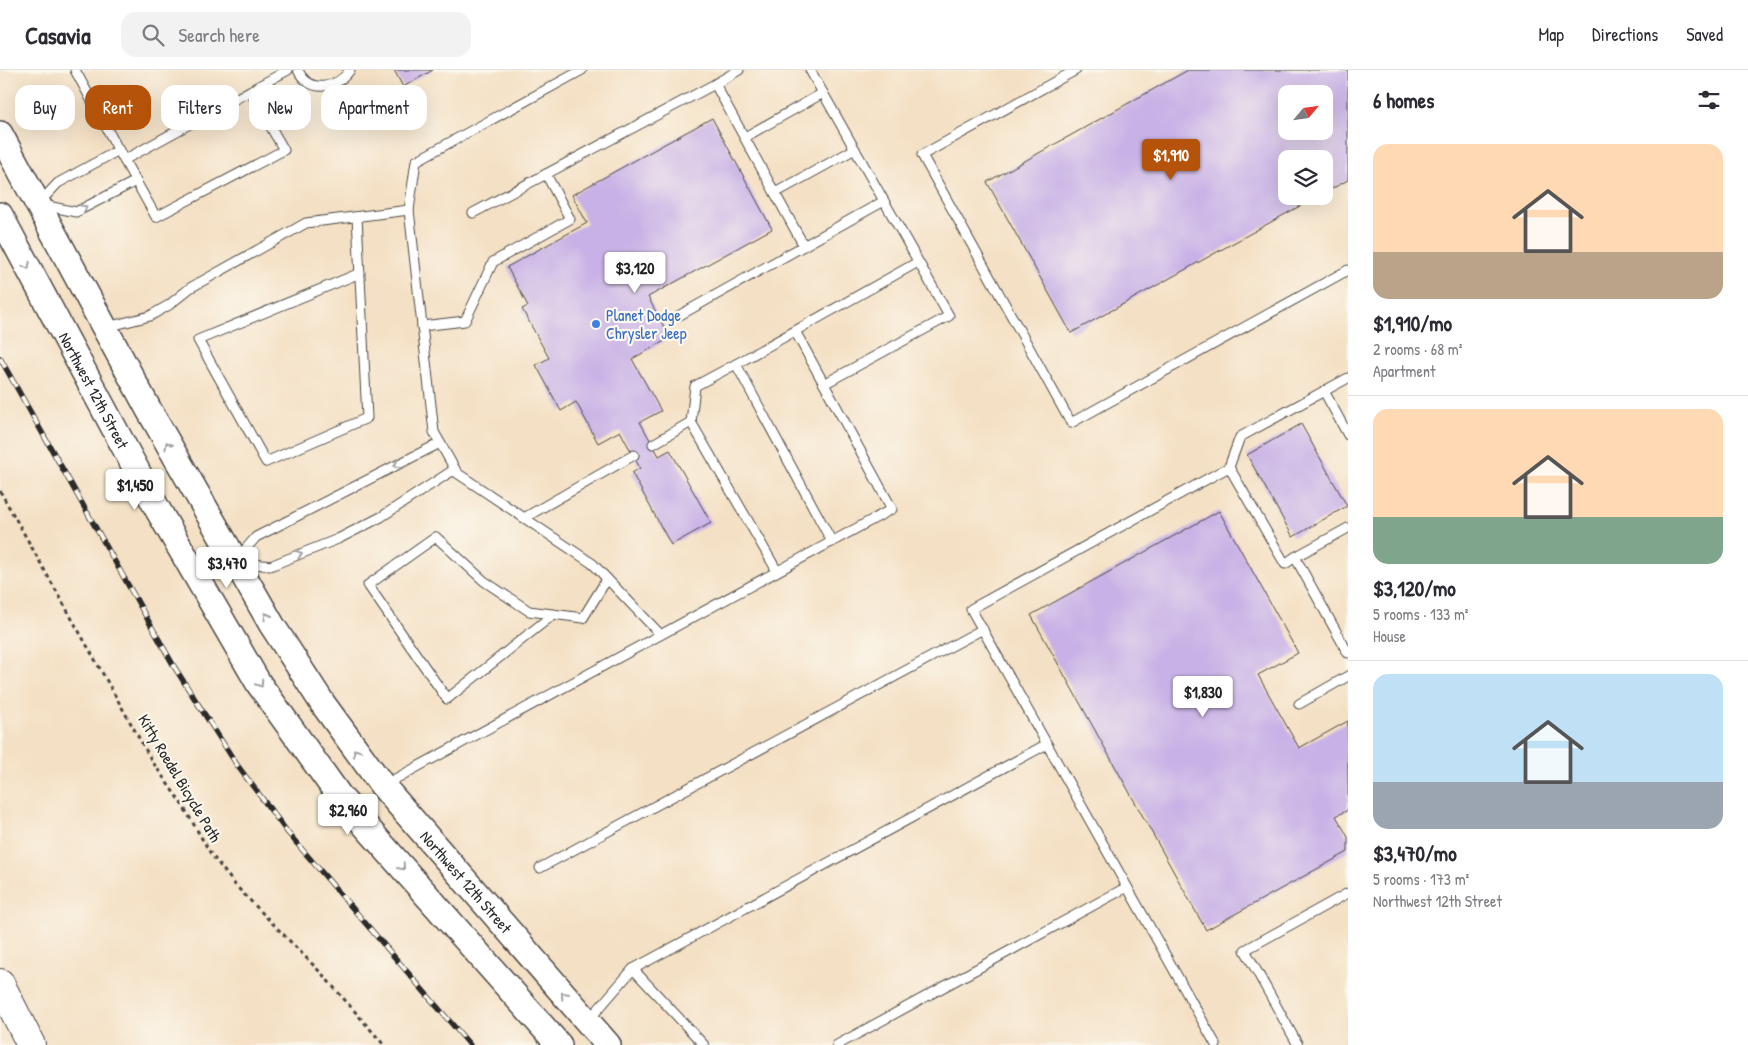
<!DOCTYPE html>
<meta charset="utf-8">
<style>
:root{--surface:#fff;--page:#f2f2f3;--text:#2b2b33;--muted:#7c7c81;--line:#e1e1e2;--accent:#b45309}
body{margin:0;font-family:"Patrick Hand",sans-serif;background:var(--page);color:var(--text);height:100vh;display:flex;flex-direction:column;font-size:19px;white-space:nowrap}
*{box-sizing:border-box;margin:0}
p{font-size:16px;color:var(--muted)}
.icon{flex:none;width:28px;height:28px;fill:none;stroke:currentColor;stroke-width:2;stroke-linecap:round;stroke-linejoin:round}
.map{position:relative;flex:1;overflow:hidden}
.sheet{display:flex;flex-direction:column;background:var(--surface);width:400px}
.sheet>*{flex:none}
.hud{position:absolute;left:15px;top:15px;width:475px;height:45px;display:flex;gap:10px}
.needle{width:32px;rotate:61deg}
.controls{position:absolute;left:1278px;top:15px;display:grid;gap:10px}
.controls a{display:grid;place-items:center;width:55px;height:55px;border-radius:10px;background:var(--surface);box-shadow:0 5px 20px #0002;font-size:25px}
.price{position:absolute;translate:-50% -42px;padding:0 11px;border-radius:5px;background:#fff;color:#222;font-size:16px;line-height:32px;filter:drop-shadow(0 1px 2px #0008)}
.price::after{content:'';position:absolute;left:50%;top:30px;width:15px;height:11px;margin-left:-8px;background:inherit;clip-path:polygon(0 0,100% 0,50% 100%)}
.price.on{background:var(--accent);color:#fff}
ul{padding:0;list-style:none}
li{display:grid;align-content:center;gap:10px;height:265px;padding:0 25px}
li+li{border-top:1px solid var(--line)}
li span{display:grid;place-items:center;height:155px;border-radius:15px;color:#555}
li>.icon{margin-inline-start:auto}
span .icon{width:90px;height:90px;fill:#fffc;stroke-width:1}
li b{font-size:21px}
h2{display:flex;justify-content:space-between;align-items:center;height:60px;padding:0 25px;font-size:21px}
.tag{padding:0 18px;border-radius:15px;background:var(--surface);box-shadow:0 5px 20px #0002;font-size:18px;line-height:45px}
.tag.on{background:var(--accent);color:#fff}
header{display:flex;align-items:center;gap:30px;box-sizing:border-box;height:70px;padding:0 25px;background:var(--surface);border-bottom:1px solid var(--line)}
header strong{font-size:24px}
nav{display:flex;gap:28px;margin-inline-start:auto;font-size:18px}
.search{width:350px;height:45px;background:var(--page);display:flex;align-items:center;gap:12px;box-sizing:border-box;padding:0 18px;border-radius:15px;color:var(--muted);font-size:19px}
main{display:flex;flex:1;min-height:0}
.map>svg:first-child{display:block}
</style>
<header>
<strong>Casavia</strong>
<div class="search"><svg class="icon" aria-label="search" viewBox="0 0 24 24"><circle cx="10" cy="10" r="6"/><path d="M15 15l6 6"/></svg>Search here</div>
<nav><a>Map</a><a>Directions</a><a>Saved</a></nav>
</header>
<main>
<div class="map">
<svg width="1348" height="975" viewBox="0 0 1348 975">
<rect width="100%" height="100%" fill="#fbf7ec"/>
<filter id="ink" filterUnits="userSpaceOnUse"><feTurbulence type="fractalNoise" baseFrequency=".02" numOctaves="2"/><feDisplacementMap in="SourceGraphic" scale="10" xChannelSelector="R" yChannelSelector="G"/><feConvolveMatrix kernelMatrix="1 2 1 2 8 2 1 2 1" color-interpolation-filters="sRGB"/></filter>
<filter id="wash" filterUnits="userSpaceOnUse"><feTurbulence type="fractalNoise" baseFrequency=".0096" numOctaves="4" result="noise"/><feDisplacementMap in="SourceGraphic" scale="20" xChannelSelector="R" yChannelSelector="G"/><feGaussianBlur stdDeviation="1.12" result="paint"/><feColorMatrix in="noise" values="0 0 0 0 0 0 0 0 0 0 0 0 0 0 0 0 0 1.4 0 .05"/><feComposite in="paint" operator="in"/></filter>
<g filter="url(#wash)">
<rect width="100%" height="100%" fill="#f4e0c4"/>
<g id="blocks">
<g fill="#c8b1e6" fill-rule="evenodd">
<polygon points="394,0 433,0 403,17"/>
<path d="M1188 0H1348V110L1324 123V89H1286V126H1318L1071 263 987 112ZM1286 24H1324V61H1286Z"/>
<polygon points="712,48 772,159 648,227 670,268 632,289 661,341 640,352 659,386 670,380 711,453 671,475 632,403 640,398 620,361 598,373 576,332 561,341 536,295 549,288 522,239 528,236 507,197 587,153 572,125"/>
<polygon points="1301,354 1347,436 1293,467 1247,385"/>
<polygon points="1219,441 1298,583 1258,605 1299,678 1348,651 1348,740 1336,746 1348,767 1348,782 1206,860 1031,545"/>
</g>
</g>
</g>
<g filter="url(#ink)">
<use href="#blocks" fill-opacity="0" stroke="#494642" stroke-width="1"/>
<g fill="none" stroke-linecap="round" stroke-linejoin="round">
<g stroke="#494642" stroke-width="11">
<g id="lane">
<polyline points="75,0 124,90 288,0"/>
<path d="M298 0C309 24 337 19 350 0"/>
<polyline points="739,0 715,14 804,176"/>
<polyline points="1076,0 922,85 1071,353 1348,200"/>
<polyline points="745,67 823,23"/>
<polyline points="124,90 156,147 284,80 250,21"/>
<polyline points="775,123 855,79"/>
<polyline points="40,132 58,113 119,80"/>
<polyline points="43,135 76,142 136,111"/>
<polyline points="409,140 434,362 457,403 593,494 660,564"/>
<polyline points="473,143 715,14"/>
<polyline points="357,147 367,348 266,392 198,270 360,203"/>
<polyline points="680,245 884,131"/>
<polyline points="422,256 465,251 493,192 570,149 546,104"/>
<polyline points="107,257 150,246 169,235 190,218 306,153 409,140 416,91 582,0"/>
<polyline points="795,261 824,314"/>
<polyline points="736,294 918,192"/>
<polyline points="1324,321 1348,365"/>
<polyline points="691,352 695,316 736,294 832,472"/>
<polyline points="653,374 691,352 777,501"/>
<polyline points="1229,397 1285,494 1295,487"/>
<polyline points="524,448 634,385"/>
<polyline points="1348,458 1295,487 1348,583"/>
<polyline points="237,489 256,467 440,373"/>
<polyline points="240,492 270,496 338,469 381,447 455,399"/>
<polyline points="554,544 447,629 368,515 436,467 484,511 529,541 583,548 607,509"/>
<polyline points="1299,634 1348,606"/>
<polyline points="384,715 892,439 824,314 949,246 810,0"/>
<polyline points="540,798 983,559"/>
<polyline points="633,899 704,975"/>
<polyline points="588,951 633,899 1047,674"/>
<polyline points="837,975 1127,817"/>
<polyline points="1216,975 971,539 1229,397 1240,367 1348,308"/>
<polyline points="1298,975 1245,880 1348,823"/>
</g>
</g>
<g stroke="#494642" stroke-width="28">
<g id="secondary">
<path id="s1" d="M0 64 149 340 272 555 323 634 382 715 608 975"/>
<path id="s2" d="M0 145 158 440 259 614 340 727 559 975"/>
</g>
</g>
<g stroke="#494642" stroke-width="30">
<polyline id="highway" points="0,913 31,975"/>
</g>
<polyline stroke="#494642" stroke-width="3" stroke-dasharray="4 4" stroke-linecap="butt" points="0,421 152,691 183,736 211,784 236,816 323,905 384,975"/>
<use href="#lane" stroke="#fff" stroke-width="9"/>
<use href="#secondary" stroke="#fff" stroke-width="25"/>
<use href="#highway" stroke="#fff" stroke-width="28"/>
<g stroke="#2b2b2b" stroke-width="5.5">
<polyline id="rail" points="0,288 175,598 237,695 288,763 470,975"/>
</g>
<use href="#rail" stroke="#fbf7ec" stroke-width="4" stroke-dasharray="11" stroke-linecap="butt"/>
</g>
<defs><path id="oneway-chevron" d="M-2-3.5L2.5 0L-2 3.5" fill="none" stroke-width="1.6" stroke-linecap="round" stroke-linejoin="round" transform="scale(1.25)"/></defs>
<g stroke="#a0a0a0">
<use href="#oneway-chevron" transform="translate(84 138) rotate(-27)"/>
<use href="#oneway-chevron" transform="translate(27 196) rotate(62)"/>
<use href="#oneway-chevron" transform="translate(168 375) rotate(-120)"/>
<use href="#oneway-chevron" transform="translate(397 395) rotate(153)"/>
<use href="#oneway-chevron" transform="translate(299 484) rotate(-21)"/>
<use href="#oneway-chevron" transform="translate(267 546) rotate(-120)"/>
<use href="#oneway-chevron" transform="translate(260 614) rotate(57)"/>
<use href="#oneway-chevron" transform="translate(356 682) rotate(-128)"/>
<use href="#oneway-chevron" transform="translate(402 797) rotate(49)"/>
<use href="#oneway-chevron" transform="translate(564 925) rotate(-131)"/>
</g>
</g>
<circle fill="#3f7fe0" stroke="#fbf7ec" stroke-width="2" cx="596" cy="254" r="5"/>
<g text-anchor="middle" stroke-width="4.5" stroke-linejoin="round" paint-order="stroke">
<g font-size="16" fill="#366cbe" stroke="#fbf7ec" text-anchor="start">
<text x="606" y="251">Planet Dodge<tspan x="606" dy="18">Chrysler Jeep</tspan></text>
</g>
<g font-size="16" fill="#2b2b2b" stroke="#fbf7ec">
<text dy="6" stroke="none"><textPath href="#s2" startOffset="199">Northwest 12th Street</textPath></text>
<text transform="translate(180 708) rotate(59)" y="6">Kitty Roedel Bicycle Path</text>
<text dy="6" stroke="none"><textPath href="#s1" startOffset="884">Northwest 12th Street</textPath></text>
</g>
</g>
</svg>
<div class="controls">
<a><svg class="needle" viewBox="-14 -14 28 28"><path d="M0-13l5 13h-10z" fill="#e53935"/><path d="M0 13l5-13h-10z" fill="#7c7c81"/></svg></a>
<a><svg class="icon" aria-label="layers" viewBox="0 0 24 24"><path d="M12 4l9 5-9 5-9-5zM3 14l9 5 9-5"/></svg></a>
</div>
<b class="price on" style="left:1171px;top:111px">$1,910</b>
<b class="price" style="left:635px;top:224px">$3,120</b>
<b class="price" style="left:135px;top:441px">$1,450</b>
<b class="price" style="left:227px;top:519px">$3,470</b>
<b class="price" style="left:1203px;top:648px">$1,830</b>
<b class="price" style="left:348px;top:766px">$2,960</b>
<div class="hud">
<a class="tag">Buy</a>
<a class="tag on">Rent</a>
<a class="tag">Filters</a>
<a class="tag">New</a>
<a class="tag">Apartment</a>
</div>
</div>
<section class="sheet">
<h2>6 homes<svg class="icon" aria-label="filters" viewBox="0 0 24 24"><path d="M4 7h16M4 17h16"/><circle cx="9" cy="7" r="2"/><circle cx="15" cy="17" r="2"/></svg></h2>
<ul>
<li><span style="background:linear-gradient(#ffd9b3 70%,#b9a48a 0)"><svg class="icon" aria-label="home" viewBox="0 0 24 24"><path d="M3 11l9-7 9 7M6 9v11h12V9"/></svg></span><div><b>$1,910/mo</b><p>2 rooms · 68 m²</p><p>Apartment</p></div></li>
<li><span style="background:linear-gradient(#ffd9b3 70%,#7fa58c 0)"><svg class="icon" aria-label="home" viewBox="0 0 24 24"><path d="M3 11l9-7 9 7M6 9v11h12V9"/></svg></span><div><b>$3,120/mo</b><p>5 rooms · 133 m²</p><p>House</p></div></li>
<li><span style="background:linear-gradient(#bfe0f5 70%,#9aa5b1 0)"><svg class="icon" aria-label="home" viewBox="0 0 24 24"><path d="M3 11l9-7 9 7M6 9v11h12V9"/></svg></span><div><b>$3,470/mo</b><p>5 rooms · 173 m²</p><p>Northwest 12th Street</p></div></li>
</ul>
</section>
</main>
